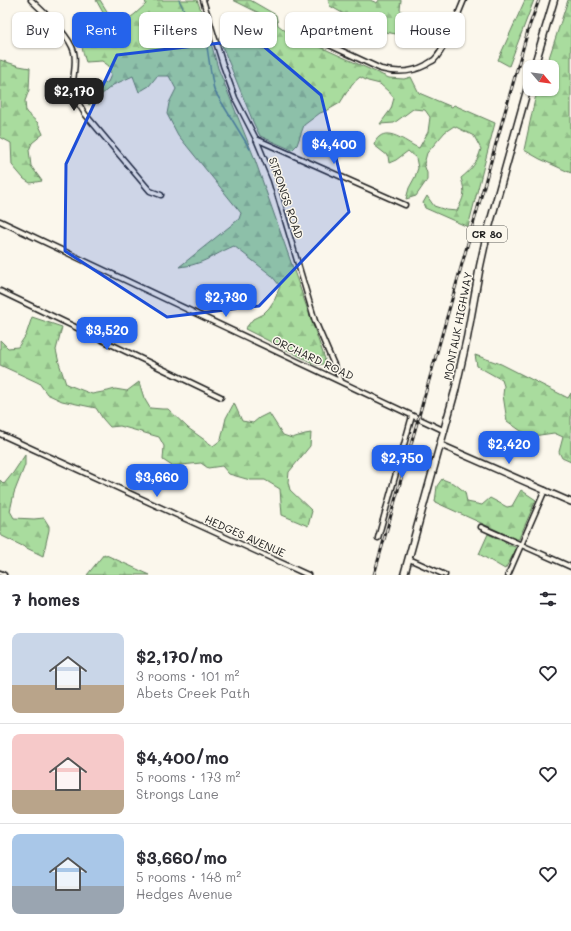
<!DOCTYPE html>
<meta charset="utf-8">
<style>
:root{--surface:#fff;--page:#f7f7f7;--text:#2b2b33;--muted:#7c7c81;--line:#e1e1e2;--accent:#2563eb}
body{margin:0;font-family:Mali,sans-serif;background:var(--page);color:var(--text);height:100vh;display:flex;flex-direction:column;font-size:15px;white-space:nowrap}
*{box-sizing:border-box;margin:0}
p{font-size:13px;color:var(--muted)}
.icon{flex:none;width:22px;height:22px;fill:none;stroke:currentColor;stroke-width:2;stroke-linecap:round;stroke-linejoin:round}
.map{position:relative;height:575px;overflow:hidden}
.sheet{display:flex;flex-direction:column;background:var(--surface);flex:1}
.sheet>*{flex:none}
.top-card{position:absolute;left:12px;top:12px;width:547px;height:36px;display:flex;gap:8px}
.needle{width:26px;rotate:119deg}
.controls{position:absolute;left:523px;top:60px;display:grid;gap:8px}
.controls a{display:grid;place-items:center;width:36px;height:36px;border-radius:8px;background:var(--surface);box-shadow:0 1px 3px #0004;font-size:20px}
.price{position:absolute;translate:-50% -34px;padding:0 9px;border-radius:8px;background:var(--accent);color:#fff;font-size:13px;line-height:26px;filter:drop-shadow(0 1px 2px #0008)}
.price::after{content:'';position:absolute;left:50%;top:24px;width:12px;height:9px;margin-left:-6px;background:inherit;clip-path:polygon(0 0,100% 0,50% 100%)}
.price.active{background:#222;color:#fff}
ul{padding:0;list-style:none}
li{display:flex;align-items:center;gap:12px;height:100px;padding:0 12px}
li+li{border-top:1px solid var(--line)}
li span{display:grid;place-items:center;flex:none;width:112px;height:80px;border-radius:8px;color:#555}
li>.icon{margin-inline-start:auto}
span .icon{width:48px;height:48px;fill:#fffc;stroke-width:1}
li b{font-size:17px}
h2{display:flex;justify-content:space-between;align-items:center;height:48px;padding:0 12px;font-size:17px}
.pill{padding:0 14px;border-radius:8px;background:var(--surface);box-shadow:0 1px 3px #0004;font-size:14px;line-height:36px}
.pill.active{background:var(--accent);color:#fff}
.map>svg:first-child{display:block}
</style>
<div class="map">
<svg width="571" height="575" viewBox="0 0 571 575">
<defs>
<pattern id="forest-firs" width="22" height="20" patternUnits="userSpaceOnUse"><rect width="22" height="20" fill="#a9dc9e"/><path d="M5 1l3.5 6h-7zM16 11l3.5 6h-7z" fill="#91bc88"/></pattern>
</defs>
<rect width="100%" height="100%" fill="#fbf7ec"/>
<filter id="ink" filterUnits="userSpaceOnUse"><feTurbulence type="fractalNoise" baseFrequency=".025" numOctaves="2"/><feDisplacementMap in="SourceGraphic" scale="8" xChannelSelector="R" yChannelSelector="G"/><feConvolveMatrix kernelMatrix="1 2 1 2 8 2 1 2 1" color-interpolation-filters="sRGB"/></filter>
<g filter="url(#ink)">
<g fill="url(#forest-firs)" stroke="#627c5d">
<path d="M96 0H100L110 16 119 26 135 14 146 4 145 0H197L204 18 218 68 254 157 325 359 323 364 317 365 245 329 253 319 263 314 269 308 275 299 280 286 271 275 234 246C221 251 209 260 195 264 190 266 185 266 179 267L239 219 241 213 178 135 167 114 169 103 176 89 169 76H157L149 86 139 92 133 76 113 85 89 105 82 89 108 82 111 75 109 66 102 61 86 62C79 42 79 31 102 25L106 18Z"/>
<path d="M233 0H250L276 15 278 25 287 32 389 78 404 79 411 77 419 93 452 107 454 105 495 123 468 227 425 208 423 203 427 196 434 206 446 210 457 211C464 196 466 194 461 178 472 169 477 163 481 149L474 136 454 126 445 132 427 153 424 164 427 173V180L416 196 406 199 409 188 415 177 418 168 416 158 408 151 396 160 389 163 388 156 374 145C375 142 377 138 379 137 390 127 408 144 419 148L428 132 430 117 425 110 413 109 394 123 380 124 391 109 394 98 389 92 380 84 368 81 360 77 352 84 340 103 328 110 320 113 304 125 297 145 292 150 260 136 254 124 221 43 225 37 264 49 271 40 269 18Z"/>
<polygon points="328,0 370,0 377,3 379,0 401,0 400,10 406,13 404,27 396,34 385,32 369,22 363,17 344,14 330,6"/>
<polygon points="525,0 534,0 509,66 498,60"/>
<polygon points="568,0 571,0 571,173 540,159 524,150 535,99 539,89 552,89 552,67 546,67"/>
<polygon points="0,60 19,66 30,68 29,90 25,101 26,112 38,123 43,134 32,143 29,150 31,166 42,181 30,183 24,179 12,165 11,143 0,137"/>
<polygon points="32,317 62,327 56,350 59,363 66,384 92,394 108,391 115,389 127,391 139,382 144,398 150,408 162,409 168,409 188,428 213,446 221,440 226,418 234,403 242,421 253,423 259,418 269,413 283,435 292,438 305,434 311,433 310,446 289,472 288,482 290,490 312,511 308,526 282,515 280,489 265,480 250,480 229,474 222,466 208,468 201,463 172,466 163,460 164,446 159,437 120,426 110,427 103,419 96,408 62,401 47,394 39,383 0,365 0,340 8,348 18,347 26,335"/>
<polygon points="475,355 501,364 568,398 571,393 571,462 562,458 559,452 563,437 554,433 533,436 521,431 507,421 503,395 504,386 502,380 477,366"/>
<polygon points="25,455 25,465 14,493 10,511 14,518 34,519 44,518 49,526 49,530 43,556 0,535 0,480 4,484 13,473"/>
<polygon points="442,479 455,484 465,492 467,502 482,505 490,498 507,507 512,506 521,490 536,500 519,539 516,539 435,502 437,486"/>
<polygon points="488,534 517,548 505,569 479,554"/>
<polygon points="104,554 150,575 87,575"/>
</g>
<g fill="none" stroke-linecap="round" stroke-linejoin="round">
<polyline stroke="#56868c" stroke-width="1.5" points="179,0 190,22 207,47 211,73 214,90 250,149"/>
<g stroke="#1c1c1c" stroke-width="7">
<g id="minor">
<path d="M31 0C44 13 69 34 74 52 77 65 72 77 73 89 74 98 80 106 85 114L150 191 161 195"/>
<polyline points="203,0 223,65 235,98 256,139 273,180 315,321 341,381"/>
<path d="M293 22 299 31 381 69C396 73 411 73 426 65 428 63 431 62 434 60 446 48 457 16 464 0"/>
<polyline points="256,139 405,205"/>
<polyline points="0,221 445,431"/>
<polyline points="0,291 221,397"/>
<polyline points="0,434 308,575"/>
<polyline points="481,527 571,567"/>
<polyline points="378,538 412,416"/>
<polyline points="409,559 445,575"/>
<polyline points="0,573 4,575"/>
<polyline points="508,575 545,490"/>
</g>
</g>
<g stroke="#1c1c1c" stroke-width="8">
<polyline id="tertiary" points="441,445 571,502"/>
</g>
<g stroke="#1c1c1c" stroke-width="9">
<g id="primary">
<polyline points="534,67 554,0"/>
<polyline points="404,575 455,391 467,338 480,266 487,234 530,80"/>
</g>
</g>
<use href="#minor" stroke="#fbf7ec" stroke-width="4"/>
<use href="#tertiary" stroke="#fbf7ec" stroke-width="5"/>
<use href="#primary" stroke="#fbf7ec" stroke-width="6"/>
<g stroke="#1c1c1c" stroke-width="3">
<polyline id="rail" points="374,575 512,87 529,27 539,0"/>
</g>
<use href="#rail" stroke="#fbf7ec" stroke-width="1.5" stroke-dasharray="4.5" stroke-linecap="butt"/>
</g>
</g>
<path fill="#1d4ed8" fill-opacity="0.2" stroke="#1d4ed8" stroke-width="3" stroke-linejoin="round" d="M255 39 321 95 349 212 259 306 167 317 65 251 66 164 117 55Z"/>
<g text-anchor="middle" stroke-width="3" stroke-linejoin="round" paint-order="stroke">
<rect fill="#fbf7ec" stroke="#5f5e5a" stroke-width="1" x="467" y="226" width="40" height="16" rx="3"/>
<g font-size="10" font-weight="bold" fill="#1c1c1c">
<text x="487" y="238">CR 80</text>
</g>
<g font-size="11" fill="#1c1c1c" stroke="#fbf7ec">
<text transform="translate(286 198) rotate(71)" y="4">STRONGS ROAD</text>
<text transform="translate(458 326) rotate(-79)" y="4">MONTAUK HIGHWAY</text>
<text transform="translate(313 358) rotate(25)" y="4">ORCHARD ROAD</text>
<text transform="translate(245 536) rotate(24)" y="4">HEDGES AVENUE</text>
</g>
</g>
</svg>
<div class="controls">
<a><svg class="needle" viewBox="-14 -14 28 28"><path d="M0-13l5 13h-10z" fill="#e53935"/><path d="M0 13l5-13h-10z" fill="#7c7c81"/></svg></a>
</div>
<b class="price active" style="left:74px;top:112px">$2,170</b>
<b class="price" style="left:334px;top:165px">$4,400</b>
<b class="price" style="left:226px;top:318px">$2,730</b>
<b class="price" style="left:107px;top:351px">$3,520</b>
<b class="price" style="left:509px;top:465px">$2,420</b>
<b class="price" style="left:402px;top:479px">$2,750</b>
<b class="price" style="left:157px;top:498px">$3,660</b>
<div class="top-card">
<a class="pill">Buy</a>
<a class="pill active">Rent</a>
<a class="pill">Filters</a>
<a class="pill">New</a>
<a class="pill">Apartment</a>
<a class="pill">House</a>
</div>
</div>
<section class="sheet">
<h2>7 homes<svg class="icon" aria-label="filters" viewBox="0 0 24 24"><path d="M4 7h16M4 17h16"/><circle cx="9" cy="7" r="2"/><circle cx="15" cy="17" r="2"/></svg></h2>
<ul>
<li><span style="background:linear-gradient(#c9d6e8 65%,#b9a48a 0)"><svg class="icon" aria-label="home" viewBox="0 0 24 24"><path d="M3 11l9-7 9 7M6 9v11h12V9"/></svg></span><div><b>$2,170/mo</b><p>3 rooms · 101 m²</p><p>Abets Creek Path</p></div><svg class="icon" aria-label="heart" viewBox="0 0 24 24"><path d="M12 20l-8-8c-3-5 5-10 8-4 3-6 11-1 8 4z"/></svg></li>
<li><span style="background:linear-gradient(#f6c9c9 70%,#b9a48a 0)"><svg class="icon" aria-label="home" viewBox="0 0 24 24"><path d="M3 11l9-7 9 7M6 9v11h12V9"/></svg></span><div><b>$4,400/mo</b><p>5 rooms · 173 m²</p><p>Strongs Lane</p></div><svg class="icon" aria-label="heart" viewBox="0 0 24 24"><path d="M12 20l-8-8c-3-5 5-10 8-4 3-6 11-1 8 4z"/></svg></li>
<li><span style="background:linear-gradient(#a9c7e8 65%,#9aa5b1 0)"><svg class="icon" aria-label="home" viewBox="0 0 24 24"><path d="M3 11l9-7 9 7M6 9v11h12V9"/></svg></span><div><b>$3,660/mo</b><p>5 rooms · 148 m²</p><p>Hedges Avenue</p></div><svg class="icon" aria-label="heart" viewBox="0 0 24 24"><path d="M12 20l-8-8c-3-5 5-10 8-4 3-6 11-1 8 4z"/></svg></li>
</ul>
</section>
